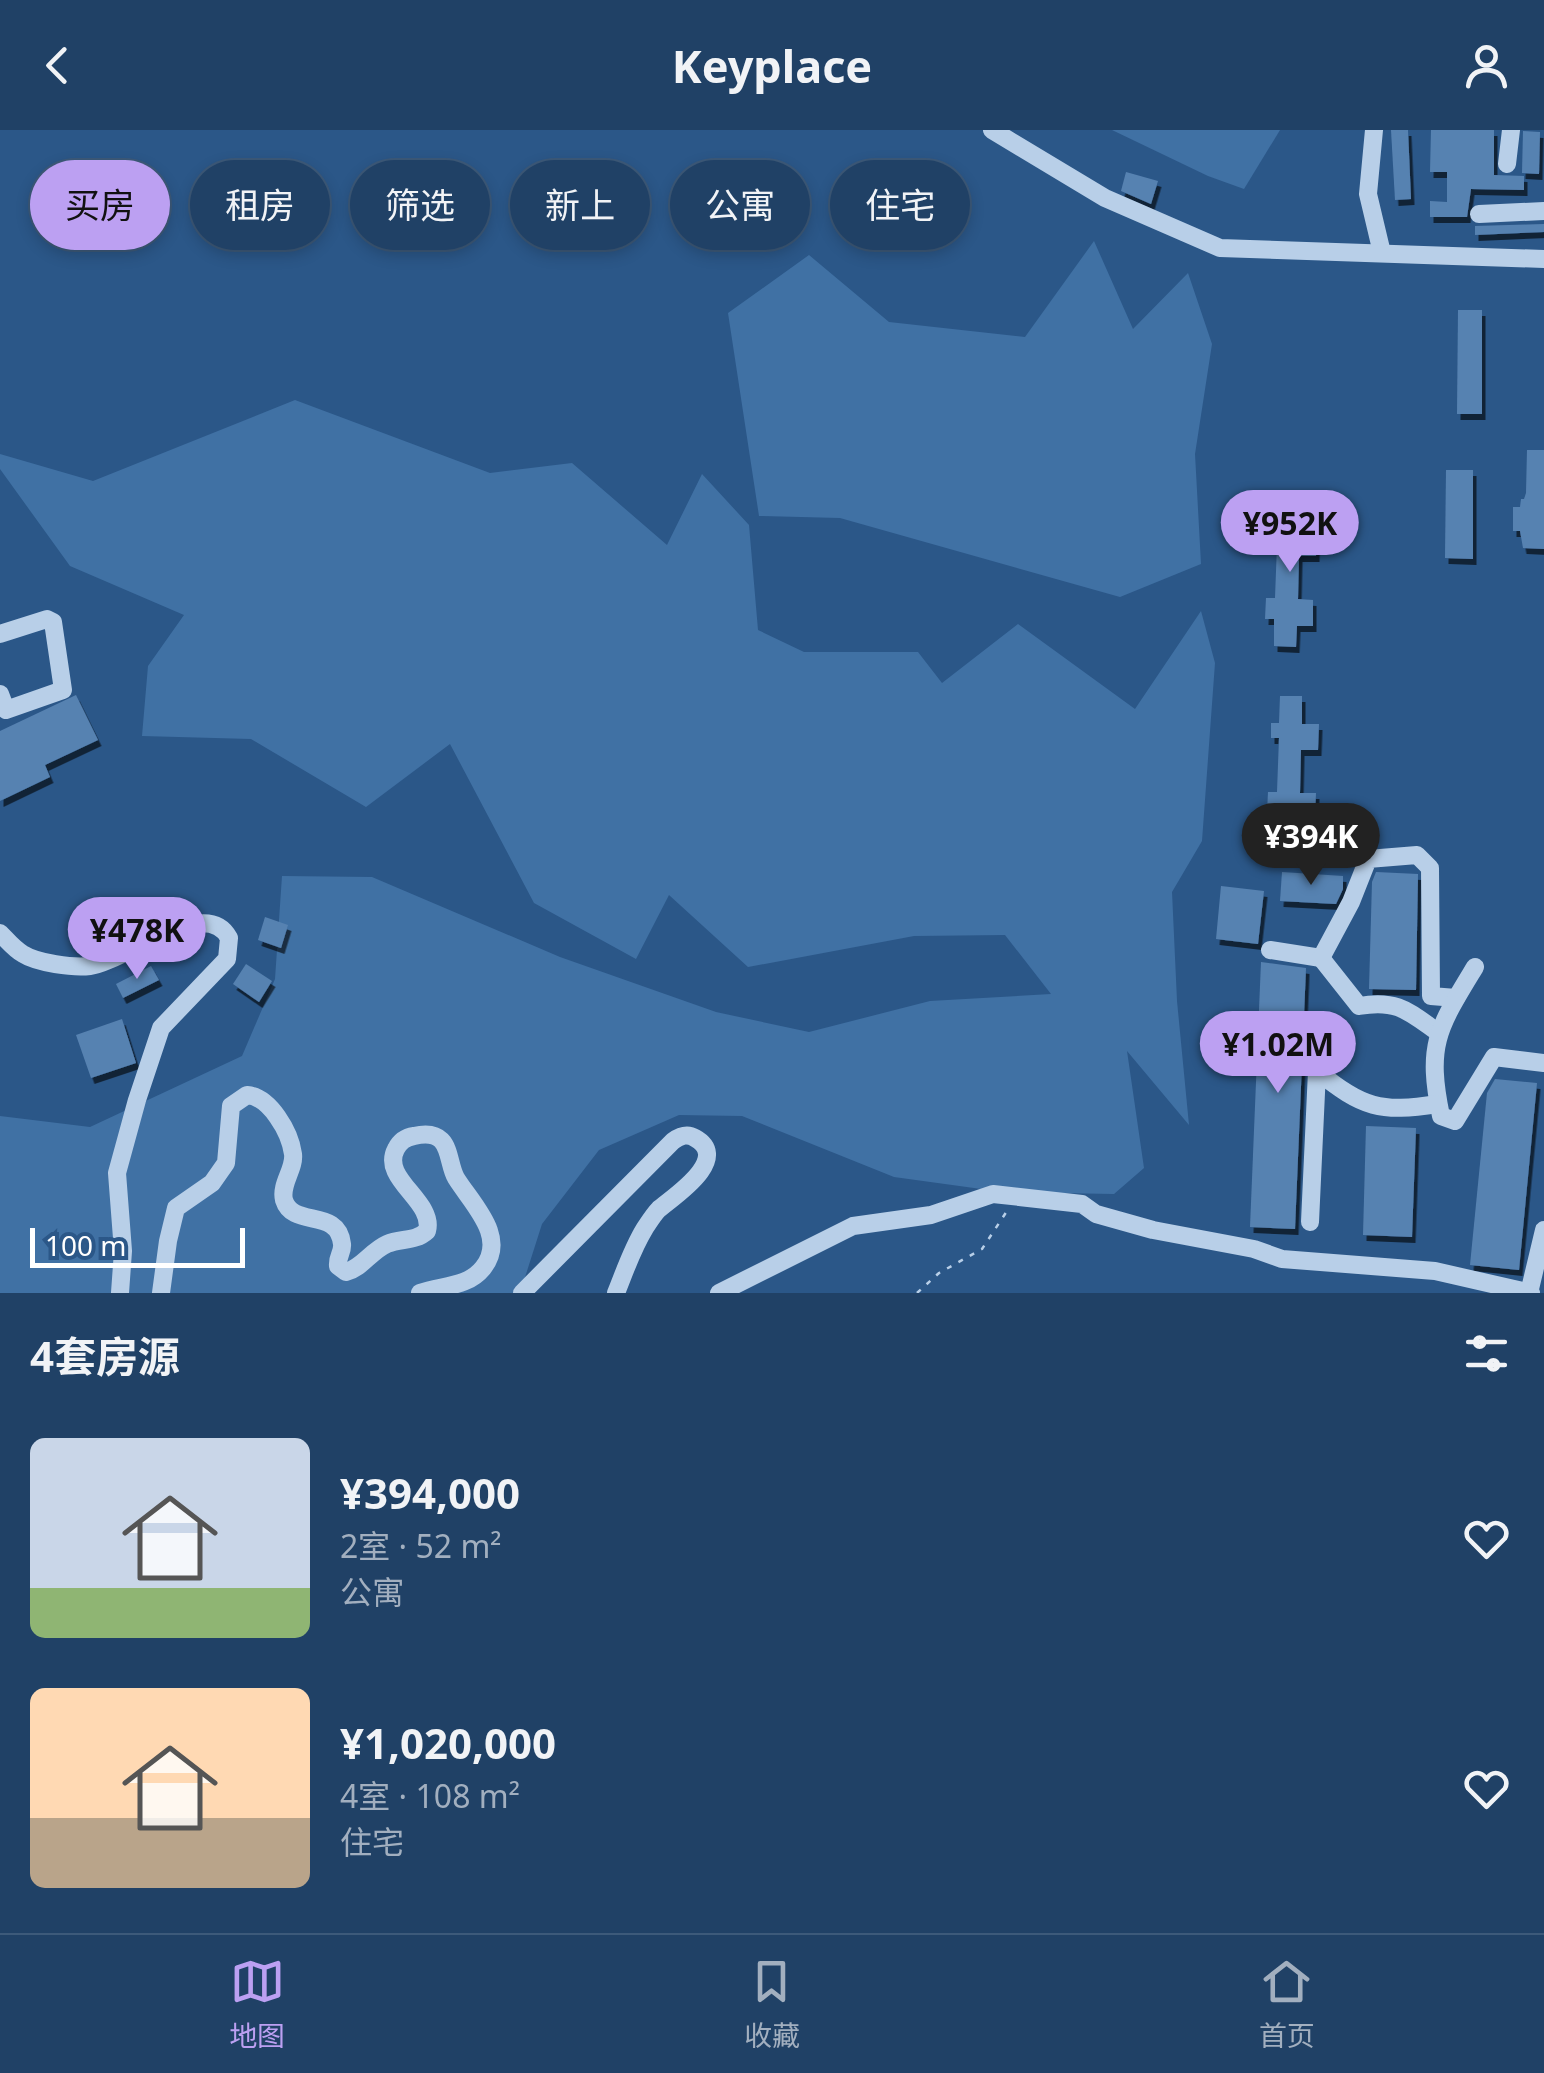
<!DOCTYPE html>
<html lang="zh">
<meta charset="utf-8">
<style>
:root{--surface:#204166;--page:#2d4c6f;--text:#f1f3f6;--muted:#a2afbf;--line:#3d5a7a;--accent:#bca0f2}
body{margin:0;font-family:"Noto Sans","Noto Sans SC",sans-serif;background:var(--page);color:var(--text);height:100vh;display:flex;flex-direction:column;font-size:38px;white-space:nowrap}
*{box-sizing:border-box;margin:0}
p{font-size:32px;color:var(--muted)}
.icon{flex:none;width:55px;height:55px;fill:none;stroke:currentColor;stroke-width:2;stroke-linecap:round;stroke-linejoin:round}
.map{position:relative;height:1163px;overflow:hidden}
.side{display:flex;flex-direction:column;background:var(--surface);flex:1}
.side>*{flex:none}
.top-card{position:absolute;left:30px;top:30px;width:1000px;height:90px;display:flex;gap:20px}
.scale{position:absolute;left:30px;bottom:25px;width:215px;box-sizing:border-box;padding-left:10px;border:5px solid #fff;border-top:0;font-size:28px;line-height:35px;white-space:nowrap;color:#fff;-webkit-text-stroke:8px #2b5788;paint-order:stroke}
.price{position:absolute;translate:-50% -85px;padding:0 22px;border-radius:35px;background:var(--accent);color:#111;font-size:32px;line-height:65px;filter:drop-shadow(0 2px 5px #0008)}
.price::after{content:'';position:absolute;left:50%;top:60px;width:30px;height:22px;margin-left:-15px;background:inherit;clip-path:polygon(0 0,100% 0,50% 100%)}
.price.current{background:#222;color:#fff}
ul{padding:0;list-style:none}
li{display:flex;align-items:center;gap:30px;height:250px;padding:0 30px}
li span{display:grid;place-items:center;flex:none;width:280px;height:200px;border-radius:15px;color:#555}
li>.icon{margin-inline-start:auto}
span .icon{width:120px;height:120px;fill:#fffc;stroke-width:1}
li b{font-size:42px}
h2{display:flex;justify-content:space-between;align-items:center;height:120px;padding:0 30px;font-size:42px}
.pill{padding:0 35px;border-radius:45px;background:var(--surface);box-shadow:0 5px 15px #0003,0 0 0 2px var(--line);font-size:35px;line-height:90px}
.pill.current{background:var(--accent);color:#111}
header{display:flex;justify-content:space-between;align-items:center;height:130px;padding:0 30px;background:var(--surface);font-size:45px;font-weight:700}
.dock{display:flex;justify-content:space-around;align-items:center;height:140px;border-top:2px solid var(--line);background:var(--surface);font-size:28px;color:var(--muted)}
.dock a{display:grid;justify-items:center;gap:5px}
.dock .current{color:var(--accent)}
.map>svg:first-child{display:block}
</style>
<header><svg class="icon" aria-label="back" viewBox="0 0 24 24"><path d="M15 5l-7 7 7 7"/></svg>Keyplace<svg class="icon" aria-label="person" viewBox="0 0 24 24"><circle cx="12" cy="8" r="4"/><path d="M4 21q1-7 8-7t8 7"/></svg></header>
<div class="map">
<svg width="1544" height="1163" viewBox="0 0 1544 1163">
<defs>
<filter id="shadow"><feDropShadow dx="3.5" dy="6" stdDeviation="0" flood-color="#0009"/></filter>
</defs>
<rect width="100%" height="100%" fill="#2b5788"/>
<g fill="#4071a4">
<polygon points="1112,0 1280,0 1244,59 1208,46"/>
<polygon points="1094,111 1133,199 1188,143 1212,214 1195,324 1201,434 1120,467 840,388 759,386 728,183 809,125 889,192 1025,207"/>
<polygon points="295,270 490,343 572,333 667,415 702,344 749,395 758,500 804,522 918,522 942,553 1018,494 1135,579 1201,481 1215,533 1202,711 1172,762 1177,871 1189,995 1127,921 1144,1038 1114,1064 1003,1062 894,1047 742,986 679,985 599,1020 542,1094 520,1163 0,1163 0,986 90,997 242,926 275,849 282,746 372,747 560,827 716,882 809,902 930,871 1051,864 1005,805 914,806 748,837 669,765 636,829 534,773 450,614 366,677 251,609 142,606 148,536 184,485 70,436 0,339 0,324 93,351"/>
</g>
<g fill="#5782b1" filter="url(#shadow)">
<polygon points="1391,0 1408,0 1411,69 1395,70"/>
<polygon points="1431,0 1494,0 1494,45 1524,46 1524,60 1471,59 1467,87 1430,87 1430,71 1447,72 1447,42 1430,42"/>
<polygon points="1523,1 1540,2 1539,44 1522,43"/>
<polygon points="1126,42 1158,51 1151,74 1121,61"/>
<polygon points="1544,94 1544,102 1475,105 1475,96"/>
<polygon points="1458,180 1482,180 1482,284 1457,284"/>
<polygon points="1527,320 1544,320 1544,419 1523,418 1520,401 1513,401 1513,377 1520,377 1521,369 1524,369 1526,363"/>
<polygon points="1446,340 1473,340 1473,429 1445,428"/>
<polygon points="1278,372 1300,372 1300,400 1317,400 1316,426 1299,426 1298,469 1313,470 1313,496 1297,496 1296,517 1274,516 1274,489 1265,489 1266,468 1275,468 1277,415 1269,414 1269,399 1277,399"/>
<polygon points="76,565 98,610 45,635 50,647 0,671 0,601"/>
<polygon points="1280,566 1302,566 1302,594 1319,594 1318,620 1301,620 1300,663 1316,663 1315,684 1315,690 1299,689 1298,711 1276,710 1277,683 1267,682 1268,662 1277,662 1279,608 1271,608 1271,593 1279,593"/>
<polygon points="1282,742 1343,746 1343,759 1336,774 1280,771"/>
<polygon points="1376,742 1418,744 1416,860 1369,859 1372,752"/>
<polygon points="1221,756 1264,761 1258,814 1216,809"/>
<polygon points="265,787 288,795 281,818 258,810"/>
<polygon points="1261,832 1306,838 1295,1099 1250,1097"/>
<polygon points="246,834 272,851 259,872 233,854"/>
<polygon points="151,836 159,850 123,868 116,854"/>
<polygon points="122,889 136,933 91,948 76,905"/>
<polygon points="1495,949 1537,953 1519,1140 1470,1135 1487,963"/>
<polygon points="1366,996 1416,998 1412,1107 1363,1105"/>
</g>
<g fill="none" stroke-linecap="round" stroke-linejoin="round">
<polyline stroke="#b8cfe8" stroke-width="2.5" stroke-dasharray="5 8" stroke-linecap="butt" points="917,1163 939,1143 982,1119 1007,1081"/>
<g stroke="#b8cfe8" stroke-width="18">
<polyline points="992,0 1105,68 1220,118 1544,129"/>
<polyline points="1374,0 1368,64 1382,123"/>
<polyline points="1507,34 1511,0"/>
<polyline points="1479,84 1544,81"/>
<polyline points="0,504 47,489 53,492 63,560 6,580 0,564"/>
<path d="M0 803C7 810 14 819 23 824 37 833 73 838 90 836 123 832 206 764 229 808L227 829 161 898 137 970 117 1043 123 1121 120 1163"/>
<polyline points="1270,820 1321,828 1351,772 1368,729 1417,725 1430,738 1431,866 1456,868"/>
<path d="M1321 828 1359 876C1398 869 1409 882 1439 903"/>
<path d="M1475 837C1438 898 1426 914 1441 986L1455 991 1494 927 1544 933"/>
<path d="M1310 1092 1317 941C1363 978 1380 983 1438 974"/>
<path d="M161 1163 168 1111 176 1078 212 1053 226 1033 231 976 247 965C270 967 290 1002 293 1024 295 1039 280 1054 284 1070 293 1099 338 1077 342 1114 343 1123 337 1126 338 1136L346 1142C362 1138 371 1121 387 1114 401 1108 415 1112 427 1101 435 1071 380 1049 396 1019 400 1011 407 1007 414 1006 453 997 446 1031 456 1048 472 1074 508 1107 483 1138 467 1158 441 1155 420 1163"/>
<path d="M522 1163 673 1011C680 1006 687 1003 695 1008 733 1029 670 1069 659 1079 654 1084 649 1092 645 1098 632 1119 625 1141 616 1163"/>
<polyline points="719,1163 853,1096 931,1085 993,1064 1082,1074 1096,1084 1153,1100 1254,1119 1282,1129 1435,1141 1531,1163"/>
<polyline points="1529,1163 1544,1100"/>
</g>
</g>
</svg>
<div class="scale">100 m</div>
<b class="price" style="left:1290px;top:445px">¥952K</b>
<b class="price current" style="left:1311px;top:758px">¥394K</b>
<b class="price" style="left:137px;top:852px">¥478K</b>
<b class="price" style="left:1278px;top:966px">¥1.02M</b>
<div class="top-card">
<a class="pill current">买房</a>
<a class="pill">租房</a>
<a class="pill">筛选</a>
<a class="pill">新上</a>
<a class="pill">公寓</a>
<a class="pill">住宅</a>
</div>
</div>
<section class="side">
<h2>4套房源<svg class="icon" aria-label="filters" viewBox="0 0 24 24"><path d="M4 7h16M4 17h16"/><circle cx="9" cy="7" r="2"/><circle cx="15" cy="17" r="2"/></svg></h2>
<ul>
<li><span style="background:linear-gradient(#c9d6e8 75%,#8fb573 0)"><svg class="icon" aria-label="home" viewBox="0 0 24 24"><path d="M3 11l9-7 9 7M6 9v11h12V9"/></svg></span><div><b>¥394,000</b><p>2室 · 52 m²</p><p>公寓</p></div><svg class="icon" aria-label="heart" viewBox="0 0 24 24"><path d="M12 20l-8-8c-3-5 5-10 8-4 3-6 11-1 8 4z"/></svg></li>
<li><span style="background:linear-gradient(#ffd9b3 65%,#b9a48a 0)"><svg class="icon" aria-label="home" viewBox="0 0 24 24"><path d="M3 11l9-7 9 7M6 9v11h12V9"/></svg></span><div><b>¥1,020,000</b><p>4室 · 108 m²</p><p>住宅</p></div><svg class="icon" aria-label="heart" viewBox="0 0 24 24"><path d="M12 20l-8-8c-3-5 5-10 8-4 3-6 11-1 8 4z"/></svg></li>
</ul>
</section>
<nav class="dock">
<a class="current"><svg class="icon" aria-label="map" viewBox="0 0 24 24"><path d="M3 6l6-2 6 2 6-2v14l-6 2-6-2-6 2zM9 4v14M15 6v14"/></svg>地图</a>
<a><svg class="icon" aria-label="saved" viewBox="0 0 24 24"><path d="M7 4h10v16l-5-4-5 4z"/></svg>收藏</a>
<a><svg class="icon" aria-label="home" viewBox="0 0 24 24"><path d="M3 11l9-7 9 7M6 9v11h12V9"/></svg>首页</a>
</nav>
